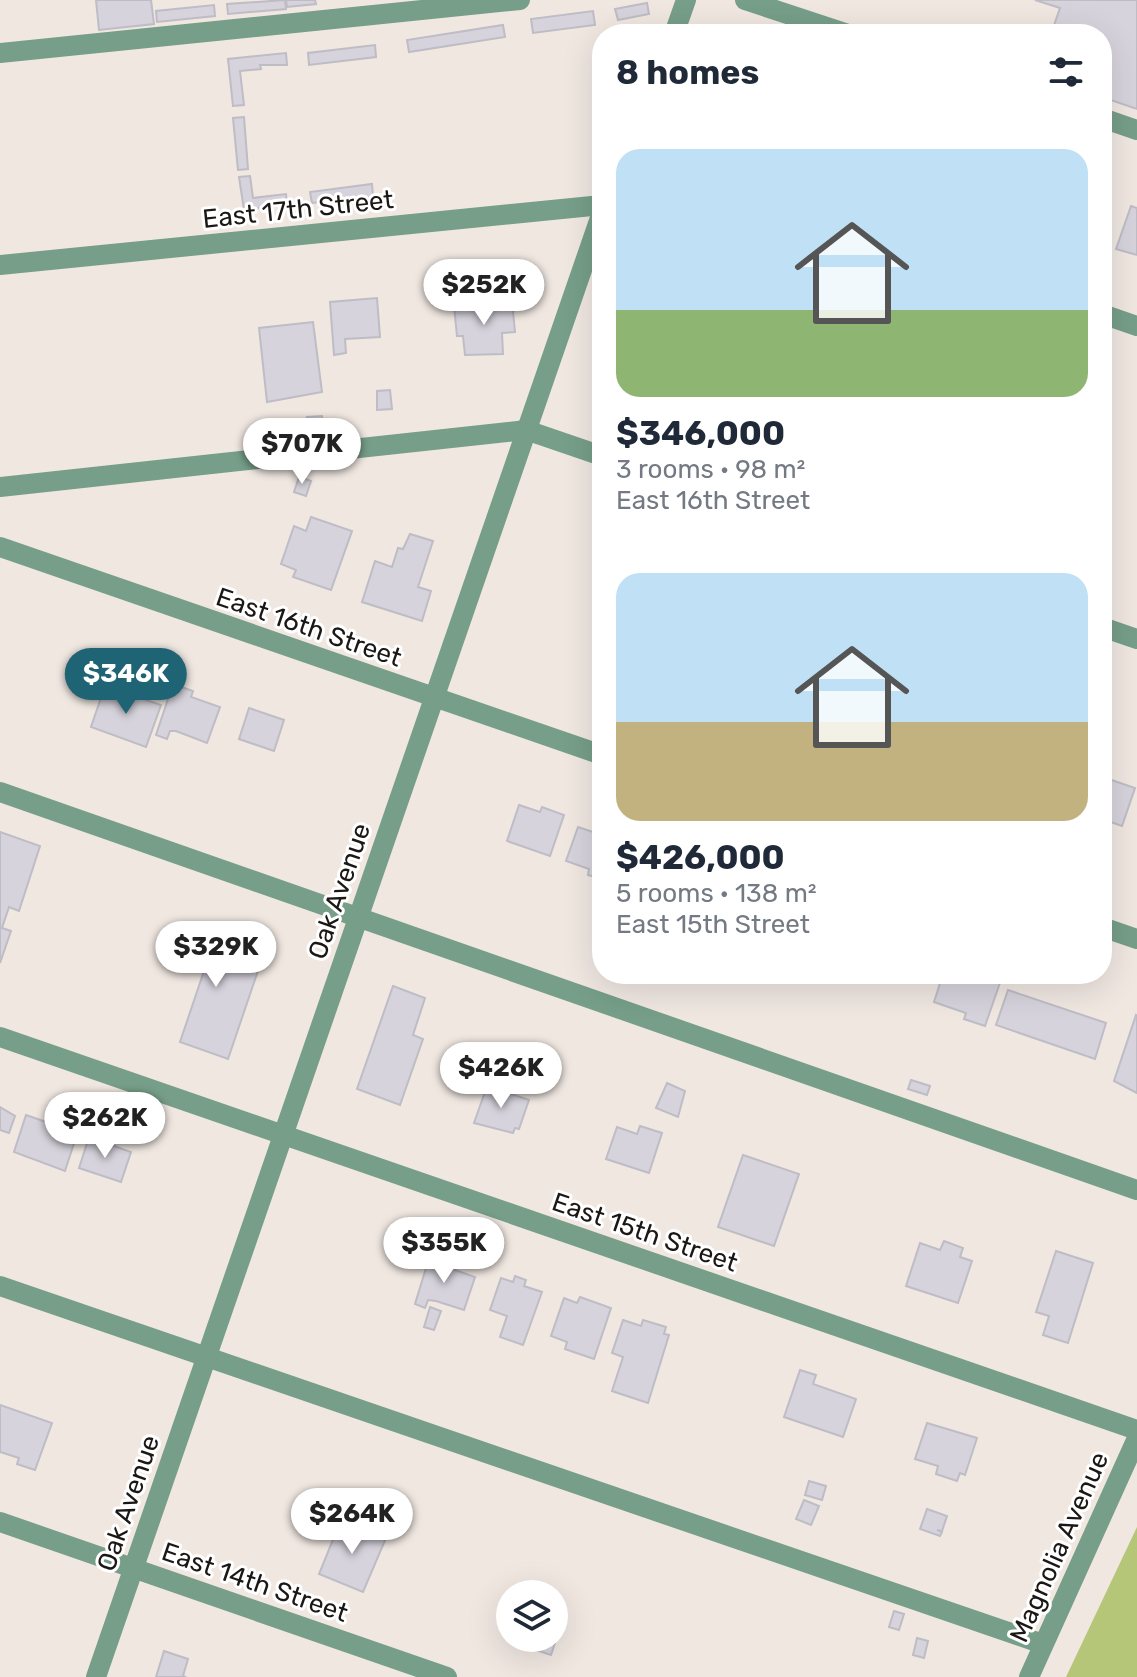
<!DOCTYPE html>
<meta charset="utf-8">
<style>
:root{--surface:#fff;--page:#f2f2f3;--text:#1f2937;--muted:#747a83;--accent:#1e6474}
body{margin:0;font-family:Rubik,sans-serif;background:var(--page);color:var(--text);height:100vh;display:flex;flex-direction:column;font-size:30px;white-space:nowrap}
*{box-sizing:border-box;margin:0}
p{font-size:26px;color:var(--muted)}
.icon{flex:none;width:44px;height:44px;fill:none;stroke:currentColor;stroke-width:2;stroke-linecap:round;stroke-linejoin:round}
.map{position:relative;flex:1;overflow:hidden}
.drawer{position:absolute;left:592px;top:24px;width:520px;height:960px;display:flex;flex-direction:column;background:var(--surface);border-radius:32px;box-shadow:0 8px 32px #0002}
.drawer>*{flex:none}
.buttons{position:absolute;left:496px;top:1580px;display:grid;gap:16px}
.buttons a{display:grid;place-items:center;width:72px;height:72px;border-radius:50%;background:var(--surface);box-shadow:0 8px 32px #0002;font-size:40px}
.price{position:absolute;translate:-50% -68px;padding:0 18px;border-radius:28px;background:#fff;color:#222;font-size:26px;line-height:52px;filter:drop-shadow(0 2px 4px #0008)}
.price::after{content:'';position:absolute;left:50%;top:48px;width:24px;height:18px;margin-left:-12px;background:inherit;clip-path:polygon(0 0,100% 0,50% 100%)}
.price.current{background:var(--accent);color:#fff}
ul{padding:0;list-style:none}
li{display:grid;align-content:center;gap:16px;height:424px;padding:0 24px}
li span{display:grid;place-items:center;height:248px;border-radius:24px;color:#555}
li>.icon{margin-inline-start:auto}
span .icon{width:144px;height:144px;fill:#fffc;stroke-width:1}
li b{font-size:34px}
h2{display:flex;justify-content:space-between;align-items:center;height:96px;padding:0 24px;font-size:34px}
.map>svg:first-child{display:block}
</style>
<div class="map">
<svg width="1137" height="1677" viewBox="0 0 1137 1677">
<rect width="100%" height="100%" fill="#f0e7e1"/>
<polygon fill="#b5c679" points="1137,1527 1137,1677 1066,1677"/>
<g fill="#d6d3dc" stroke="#bebcc5" stroke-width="2">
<polygon points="96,0 151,0 154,24 99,30"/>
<polygon points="285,0 286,9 228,14 227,4"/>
<polygon points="286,0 315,0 316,4 287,7"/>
<polygon points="1035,0 1137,0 1137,109 1102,97 1102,34 1051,34 1060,8"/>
<polygon points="647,3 649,14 618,20 615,9"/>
<polygon points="214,5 215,16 157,22 156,11"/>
<polygon points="593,11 595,25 533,33 531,19"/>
<polygon points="503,25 505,37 409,52 407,40"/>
<polygon points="375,45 376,57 309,65 308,53"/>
<polygon points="286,53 287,65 260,65 261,69 240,71 244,105 233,106 228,59"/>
<polygon points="244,117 248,169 238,170 233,118"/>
<polygon points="250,176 253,198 286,194 287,205 244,210 239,177"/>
<polygon points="372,184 373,197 312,203 310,192"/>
<polygon points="1131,206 1137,208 1137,255 1116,249"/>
<polygon points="377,298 380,337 345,339 346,353 334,355 330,302"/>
<polygon points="512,301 515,332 502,333 503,354 465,355 463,336 457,336 454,306"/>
<polygon points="313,322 322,392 267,402 259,328"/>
<polygon points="390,390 392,409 377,410 377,391"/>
<polygon points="322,416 324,430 308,431 307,417"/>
<polygon points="299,477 311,481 306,496 294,492"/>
<polygon points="311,517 352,531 331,590 293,577 296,570 281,564 294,526 306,531"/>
<polygon points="410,534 433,541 418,587 431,591 422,621 362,602 375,561 392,567 398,548 403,549"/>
<polygon points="173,684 193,691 191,697 220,707 207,743 176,731 170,731 167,739 156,735"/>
<polygon points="105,686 161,705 146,747 91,727"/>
<polygon points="249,708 284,720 274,751 239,739"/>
<polygon points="1102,761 1107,762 1103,777 1135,788 1122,826 1102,819"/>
<polygon points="519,805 540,812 542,807 564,815 550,856 507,841"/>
<polygon points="578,827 602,835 602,879 588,875 589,869 566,861"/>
<polygon points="0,832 40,846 19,911 9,907 2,928 11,931 0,963"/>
<polygon points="172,925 263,956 228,1059 180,1042 206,965 163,950"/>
<polygon points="943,974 1003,974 985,1026 964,1019 966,1013 934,1002"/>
<polygon points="393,986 425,998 413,1035 423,1039 400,1105 357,1089"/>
<polygon points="1008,990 1106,1023 1095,1059 996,1025"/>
<polygon points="1136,1015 1137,1016 1137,1093 1114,1081"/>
<polygon points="911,1080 930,1086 927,1095 908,1089"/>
<polygon points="667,1083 685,1091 678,1117 656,1108"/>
<polygon points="487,1086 529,1100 519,1129 515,1128 513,1133 474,1123"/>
<polygon points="0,1107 15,1116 9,1133 0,1130"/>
<polygon points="26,1115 66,1129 64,1136 75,1140 65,1171 14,1152"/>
<polygon points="640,1126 662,1133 649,1173 606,1159 617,1127 637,1134"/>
<polygon points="89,1137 131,1152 121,1182 79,1168"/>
<polygon points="743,1155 799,1174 774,1246 718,1227"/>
<polygon points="418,1220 442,1228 433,1255 408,1246"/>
<polygon points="944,1241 963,1248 960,1257 972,1261 958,1303 906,1286 920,1243 940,1250"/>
<polygon points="1056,1251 1093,1263 1068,1343 1043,1335 1049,1316 1036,1312"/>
<polygon points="430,1255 457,1265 455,1270 475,1277 464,1310 436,1301 428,1300 425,1308 415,1304"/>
<polygon points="515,1276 526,1280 524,1286 542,1292 523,1345 500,1337 507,1316 490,1310 501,1278 513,1282"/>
<polygon points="580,1297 611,1308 594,1359 565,1349 567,1342 551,1336 564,1298 577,1303"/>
<polygon points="430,1307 441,1311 434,1330 424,1327"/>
<polygon points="623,1320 641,1326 643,1320 666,1327 664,1334 669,1335 648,1403 612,1391 623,1357 612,1353"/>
<polygon points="800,1370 816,1375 813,1384 856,1399 843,1437 784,1417"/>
<polygon points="0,1405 52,1423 35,1470 17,1464 19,1458 0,1452"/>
<polygon points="927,1423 977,1438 965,1475 960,1473 957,1481 936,1474 938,1466 915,1459"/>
<polygon points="809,1481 826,1486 822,1500 805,1495"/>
<polygon points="804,1500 819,1506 811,1525 796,1519"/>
<polygon points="927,1509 947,1516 942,1531 937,1530 942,1532 940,1536 920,1529"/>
<polygon points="341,1520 386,1538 363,1592 319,1574"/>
<polygon points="894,1611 904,1614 899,1630 889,1627"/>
<polygon points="554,1613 564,1616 551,1655 527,1647 529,1640 523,1638 554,1638"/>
<polygon points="917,1638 928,1641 924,1658 913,1655"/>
<polygon points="164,1651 188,1659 183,1676 186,1677 156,1677"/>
</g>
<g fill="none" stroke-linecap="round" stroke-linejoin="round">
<g stroke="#769e88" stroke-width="20">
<polyline points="745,0 848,34"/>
<polyline points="674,34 686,0"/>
<polyline points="0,53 520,0"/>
<polyline points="1102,118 1137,130"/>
<polyline points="0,265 602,205"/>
<polyline points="1102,314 1137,326"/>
<polyline points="0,487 526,430 602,456"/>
<polyline points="0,547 602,755"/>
<polyline points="1102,627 1137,639"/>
<polyline points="0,792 1137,1190"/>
<polyline points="1102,927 1137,939"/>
<polyline points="0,1037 1137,1430"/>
<polyline points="0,1286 1043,1644"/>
<polyline points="0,1522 447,1677"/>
<polyline points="96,1677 602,212"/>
<polyline points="1029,1677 1137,1438"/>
</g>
</g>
<g text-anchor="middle" stroke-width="6" stroke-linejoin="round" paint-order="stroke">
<g font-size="26" fill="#1b1715" stroke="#fff">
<text transform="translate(298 209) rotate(-6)" y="9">East 17th Street</text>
<text transform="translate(309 627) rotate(19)" y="9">East 16th Street</text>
<text transform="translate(339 891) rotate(-71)" y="9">Oak Avenue</text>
<text transform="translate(645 1232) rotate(19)" y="9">East 15th Street</text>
<text transform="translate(128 1503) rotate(-71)" y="9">Oak Avenue</text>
<text transform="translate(1059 1547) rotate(-66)" y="9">Magnolia Avenue</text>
<text transform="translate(255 1582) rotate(19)" y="9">East 14th Street</text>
</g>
</g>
</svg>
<div class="buttons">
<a><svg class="icon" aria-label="layers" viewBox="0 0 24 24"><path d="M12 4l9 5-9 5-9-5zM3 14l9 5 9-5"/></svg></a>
</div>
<b class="price" style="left:484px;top:327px">$252K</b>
<b class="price" style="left:302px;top:486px">$707K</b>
<b class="price current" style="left:126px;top:716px">$346K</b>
<b class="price" style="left:216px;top:989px">$329K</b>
<b class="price" style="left:501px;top:1110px">$426K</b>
<b class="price" style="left:105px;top:1160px">$262K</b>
<b class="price" style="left:444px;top:1285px">$355K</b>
<b class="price" style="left:352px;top:1556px">$264K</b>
<section class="drawer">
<h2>8 homes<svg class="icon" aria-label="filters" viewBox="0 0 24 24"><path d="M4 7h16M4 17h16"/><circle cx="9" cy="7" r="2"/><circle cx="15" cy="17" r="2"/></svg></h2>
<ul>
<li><span style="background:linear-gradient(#bfe0f5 65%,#8fb573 0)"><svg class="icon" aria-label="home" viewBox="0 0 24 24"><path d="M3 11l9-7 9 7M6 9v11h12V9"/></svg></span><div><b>$346,000</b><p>3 rooms · 98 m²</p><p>East 16th Street</p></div></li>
<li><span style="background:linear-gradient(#bfe0f5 60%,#c2b280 0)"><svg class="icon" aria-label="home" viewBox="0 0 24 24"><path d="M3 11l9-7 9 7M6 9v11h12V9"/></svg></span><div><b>$426,000</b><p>5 rooms · 138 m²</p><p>East 15th Street</p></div></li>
</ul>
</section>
</div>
